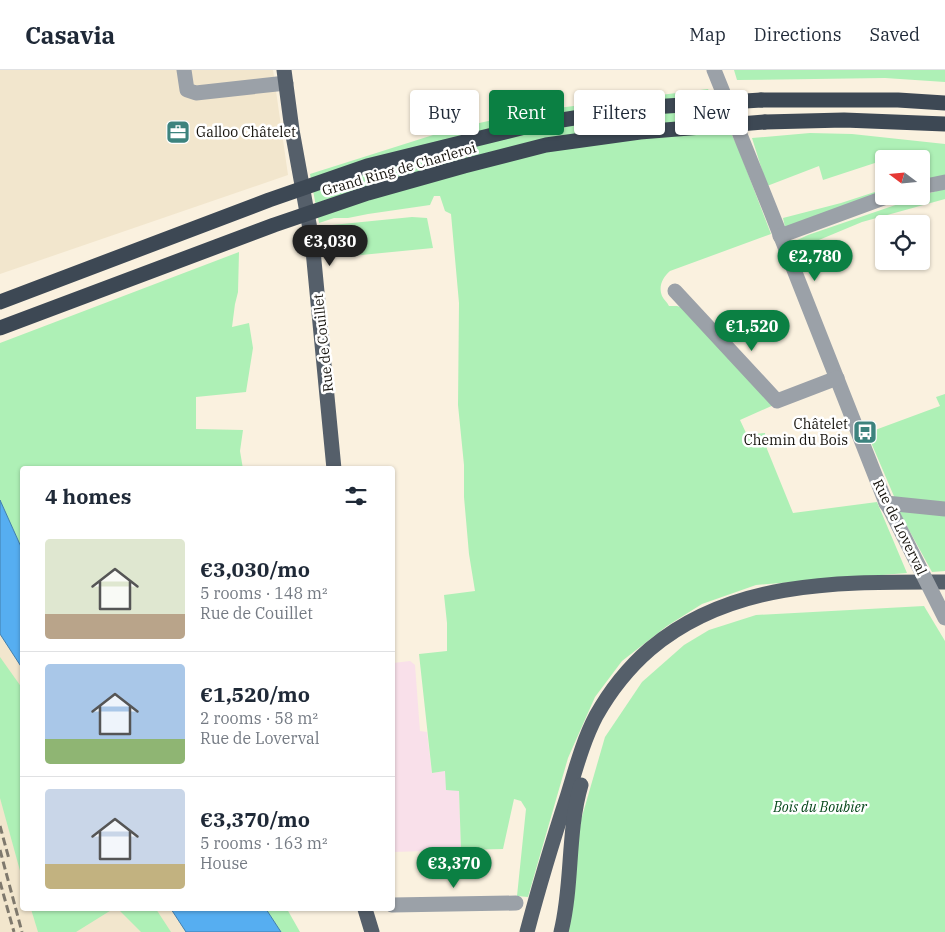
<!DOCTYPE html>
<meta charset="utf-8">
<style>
:root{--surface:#fff;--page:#f6f6f7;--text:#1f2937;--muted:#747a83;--line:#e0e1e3;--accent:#0b8043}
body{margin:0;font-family:"IBM Plex Serif",serif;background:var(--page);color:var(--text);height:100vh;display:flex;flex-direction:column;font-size:19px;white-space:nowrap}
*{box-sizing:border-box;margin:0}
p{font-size:16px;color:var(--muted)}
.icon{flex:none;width:28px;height:28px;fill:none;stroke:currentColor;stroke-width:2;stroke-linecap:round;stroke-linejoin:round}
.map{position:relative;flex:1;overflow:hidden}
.panel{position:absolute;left:20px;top:396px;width:375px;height:445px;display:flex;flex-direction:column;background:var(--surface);border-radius:5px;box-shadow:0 1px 4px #0004}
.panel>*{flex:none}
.banner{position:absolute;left:410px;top:20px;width:460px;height:45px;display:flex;gap:10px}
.needle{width:32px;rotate:286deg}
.tools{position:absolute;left:875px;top:80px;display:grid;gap:10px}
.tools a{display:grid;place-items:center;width:55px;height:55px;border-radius:5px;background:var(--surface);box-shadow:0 1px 4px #0004;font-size:25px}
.price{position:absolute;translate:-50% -42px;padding:0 11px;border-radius:18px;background:var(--accent);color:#fff;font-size:16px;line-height:32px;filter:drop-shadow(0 1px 2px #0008)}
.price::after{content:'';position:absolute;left:50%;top:30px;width:15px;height:11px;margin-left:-8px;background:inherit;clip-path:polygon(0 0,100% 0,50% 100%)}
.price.active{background:#222;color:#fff}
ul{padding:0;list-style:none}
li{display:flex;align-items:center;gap:15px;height:125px;padding:0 25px}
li+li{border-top:1px solid var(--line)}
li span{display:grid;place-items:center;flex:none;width:140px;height:100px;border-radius:5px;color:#555}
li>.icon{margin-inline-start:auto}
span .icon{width:60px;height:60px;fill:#fffc;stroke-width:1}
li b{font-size:21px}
h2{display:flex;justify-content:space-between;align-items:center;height:60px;padding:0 25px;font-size:21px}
.tag{padding:0 18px;border-radius:5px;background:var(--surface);box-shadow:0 1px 4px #0004;font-size:18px;line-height:45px}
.tag.active{background:var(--accent);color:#fff}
header{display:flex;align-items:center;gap:30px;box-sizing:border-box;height:70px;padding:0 25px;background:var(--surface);border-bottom:1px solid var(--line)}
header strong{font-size:24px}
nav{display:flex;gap:28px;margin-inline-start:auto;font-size:18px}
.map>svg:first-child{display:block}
</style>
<header>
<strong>Casavia</strong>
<nav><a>Map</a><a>Directions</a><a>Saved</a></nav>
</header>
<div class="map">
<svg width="945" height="862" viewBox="0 0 945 862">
<rect width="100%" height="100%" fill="#faf1df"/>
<polygon fill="#f9e0ea" points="410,591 415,595 420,661 427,662 432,703 445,701 459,720 461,780 393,782 393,593"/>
<g fill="#f2e6cd">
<polygon points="0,0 273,0 288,105 0,204"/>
<polygon points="0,563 22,598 22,839 171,839 186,862 0,862"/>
</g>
<g fill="#aef0b6">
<polygon points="734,0 945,0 945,12 885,8 737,10"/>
<path d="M708 19 737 75 771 164 670 201C663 207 658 216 662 226 664 230 667 232 669 236H677L686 239 776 334 740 350 747 365 765 363 767 379 793 443 877 432 907 503 756 515 702 534 667 556 622 591 595 627 568 688 528 827 517 826 526 739 521 731 514 729 503 779 461 780 459 721 446 720 445 701 432 703 419 584 447 581V553L444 525 475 521 469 484 464 427V395L458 335 459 233 451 144 445 141 440 126H434L430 135 368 144 348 148H334L319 153 310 104 452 59 534 41Z"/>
<polygon points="810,63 852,64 945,74 945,105 921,111 921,89 884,89 884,90 823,110 819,96 767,116 752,68"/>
<polygon points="945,118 945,129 862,152 795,180 791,173 808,165"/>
<polygon points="884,119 884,123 785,157 783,148 841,133"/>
<polygon points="412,147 427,148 433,178 351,186 348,156 322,159 322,156"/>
<polygon points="239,182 238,222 235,234 232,257 249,253 253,278 246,322 196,327 196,359 243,360 240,381 243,399 22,399 22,479 0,430 0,273"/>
<polygon points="945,324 945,436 896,431 867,363 940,336 936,327"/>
<polygon points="898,440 945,442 945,501 932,502"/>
<polygon points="924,536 945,571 945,862 566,862 581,750 605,667 642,612 684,575 709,560 756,545"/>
<polygon points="0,587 22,618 22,808 0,728"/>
<polygon points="31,839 113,839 76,862 38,862"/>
<polygon points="118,839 156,839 171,862 141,862"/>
<polygon points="266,839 287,839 300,862 281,862"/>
</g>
<g fill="#56aef1" stroke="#427fac">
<polygon points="0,430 22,479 22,598 0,564"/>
<polygon points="171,839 266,839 281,862 186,862"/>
</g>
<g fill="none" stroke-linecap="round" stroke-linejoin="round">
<g stroke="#9ba1a8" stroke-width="15">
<polyline points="184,0 187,20 196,23 286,13"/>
<polyline points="714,0 770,139 886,433 890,439"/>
<polyline points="921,117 945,112"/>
<polyline points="780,166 889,126"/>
<polyline points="675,221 777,331 837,308"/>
<polyline points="886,433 945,439"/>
<polyline points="392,835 516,833"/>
</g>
<g stroke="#555f6a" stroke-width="15">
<polyline points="284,0 292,60 312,170 334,399"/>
<polyline points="365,839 372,862"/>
<path d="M527 862C539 816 553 770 568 724 576 698 583 671 596 646 610 621 628 598 650 579 733 509 842 512 945 512"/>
<path d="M561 862C573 814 567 763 581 715"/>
</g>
<g stroke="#3d4854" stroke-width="15">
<polyline points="761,30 898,30 945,33"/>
<polyline points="765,52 844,50 945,54"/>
</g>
<g stroke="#7f796d" stroke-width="3" stroke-dasharray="8 4" stroke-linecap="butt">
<polyline points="0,756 9,789"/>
<polyline points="0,780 22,862"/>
<polyline points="0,812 14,862"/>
</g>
<polyline stroke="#9ba1a8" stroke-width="15" points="890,439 945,548"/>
<g stroke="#3d4854" stroke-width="15">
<polyline points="0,232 269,130 367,96 537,54 636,38 761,30"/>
<polyline points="0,258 274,155 368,123 464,96 546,75 640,62 765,52"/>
</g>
</g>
<defs>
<g id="office-square" transform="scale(1.25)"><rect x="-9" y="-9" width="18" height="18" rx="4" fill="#3c837e" stroke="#fff"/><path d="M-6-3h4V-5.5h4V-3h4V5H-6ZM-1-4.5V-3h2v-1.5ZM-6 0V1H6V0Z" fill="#fff"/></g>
<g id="bus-square" transform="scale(1.25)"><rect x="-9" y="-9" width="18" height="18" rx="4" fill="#3c837e" stroke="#fff"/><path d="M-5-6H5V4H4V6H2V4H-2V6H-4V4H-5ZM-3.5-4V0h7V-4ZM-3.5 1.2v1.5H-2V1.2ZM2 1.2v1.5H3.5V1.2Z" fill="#fff"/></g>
</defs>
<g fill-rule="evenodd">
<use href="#office-square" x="178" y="62"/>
<use href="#bus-square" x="865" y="362"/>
</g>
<g text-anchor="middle" stroke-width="5" stroke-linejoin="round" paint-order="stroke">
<g font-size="14" fill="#15120c" stroke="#fff" text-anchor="start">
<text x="196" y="67">Galloo Châtelet</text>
<text x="848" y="359" text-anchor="end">Châtelet<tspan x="848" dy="16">Chemin du Bois</tspan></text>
</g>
<g font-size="14" fill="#15120c" stroke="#fff">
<text transform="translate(399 99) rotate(-16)" y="5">Grand Ring de Charleroi</text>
<text transform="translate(323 273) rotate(-96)" y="5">Rue de Couillet</text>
<text transform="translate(900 457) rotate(64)" y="5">Rue de Loverval</text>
</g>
<g font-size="14" font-style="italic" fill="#054619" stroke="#fff">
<text x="820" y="742">Bois du Boubier</text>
</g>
</g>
</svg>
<div class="tools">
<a><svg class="needle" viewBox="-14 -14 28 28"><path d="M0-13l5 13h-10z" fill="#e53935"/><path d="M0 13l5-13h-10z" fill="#747a83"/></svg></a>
<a><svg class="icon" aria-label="locate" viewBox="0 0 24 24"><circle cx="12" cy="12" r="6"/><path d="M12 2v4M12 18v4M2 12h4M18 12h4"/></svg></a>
</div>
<b class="price active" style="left:330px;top:197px">€3,030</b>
<b class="price" style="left:815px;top:212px">€2,780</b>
<b class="price" style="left:752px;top:282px">€1,520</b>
<b class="price" style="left:454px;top:819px">€3,370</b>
<div class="banner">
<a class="tag">Buy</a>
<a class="tag active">Rent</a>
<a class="tag">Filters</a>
<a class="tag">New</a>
</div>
<section class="panel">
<h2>4 homes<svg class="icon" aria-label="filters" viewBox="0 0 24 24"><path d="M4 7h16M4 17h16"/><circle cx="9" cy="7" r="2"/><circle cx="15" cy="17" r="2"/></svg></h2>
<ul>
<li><span style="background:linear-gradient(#dfe7d0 75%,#b9a48a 0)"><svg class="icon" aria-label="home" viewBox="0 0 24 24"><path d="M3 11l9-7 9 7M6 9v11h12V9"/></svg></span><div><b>€3,030/mo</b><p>5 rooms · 148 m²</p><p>Rue de Couillet</p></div></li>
<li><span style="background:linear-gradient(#a9c7e8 75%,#8fb573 0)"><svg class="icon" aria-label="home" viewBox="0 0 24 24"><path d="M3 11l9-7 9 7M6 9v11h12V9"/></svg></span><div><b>€1,520/mo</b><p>2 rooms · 58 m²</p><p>Rue de Loverval</p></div></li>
<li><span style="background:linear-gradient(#c9d6e8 75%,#c2b280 0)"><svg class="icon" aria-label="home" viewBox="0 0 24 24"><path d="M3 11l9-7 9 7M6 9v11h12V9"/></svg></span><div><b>€3,370/mo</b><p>5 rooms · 163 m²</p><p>House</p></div></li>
</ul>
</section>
</div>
